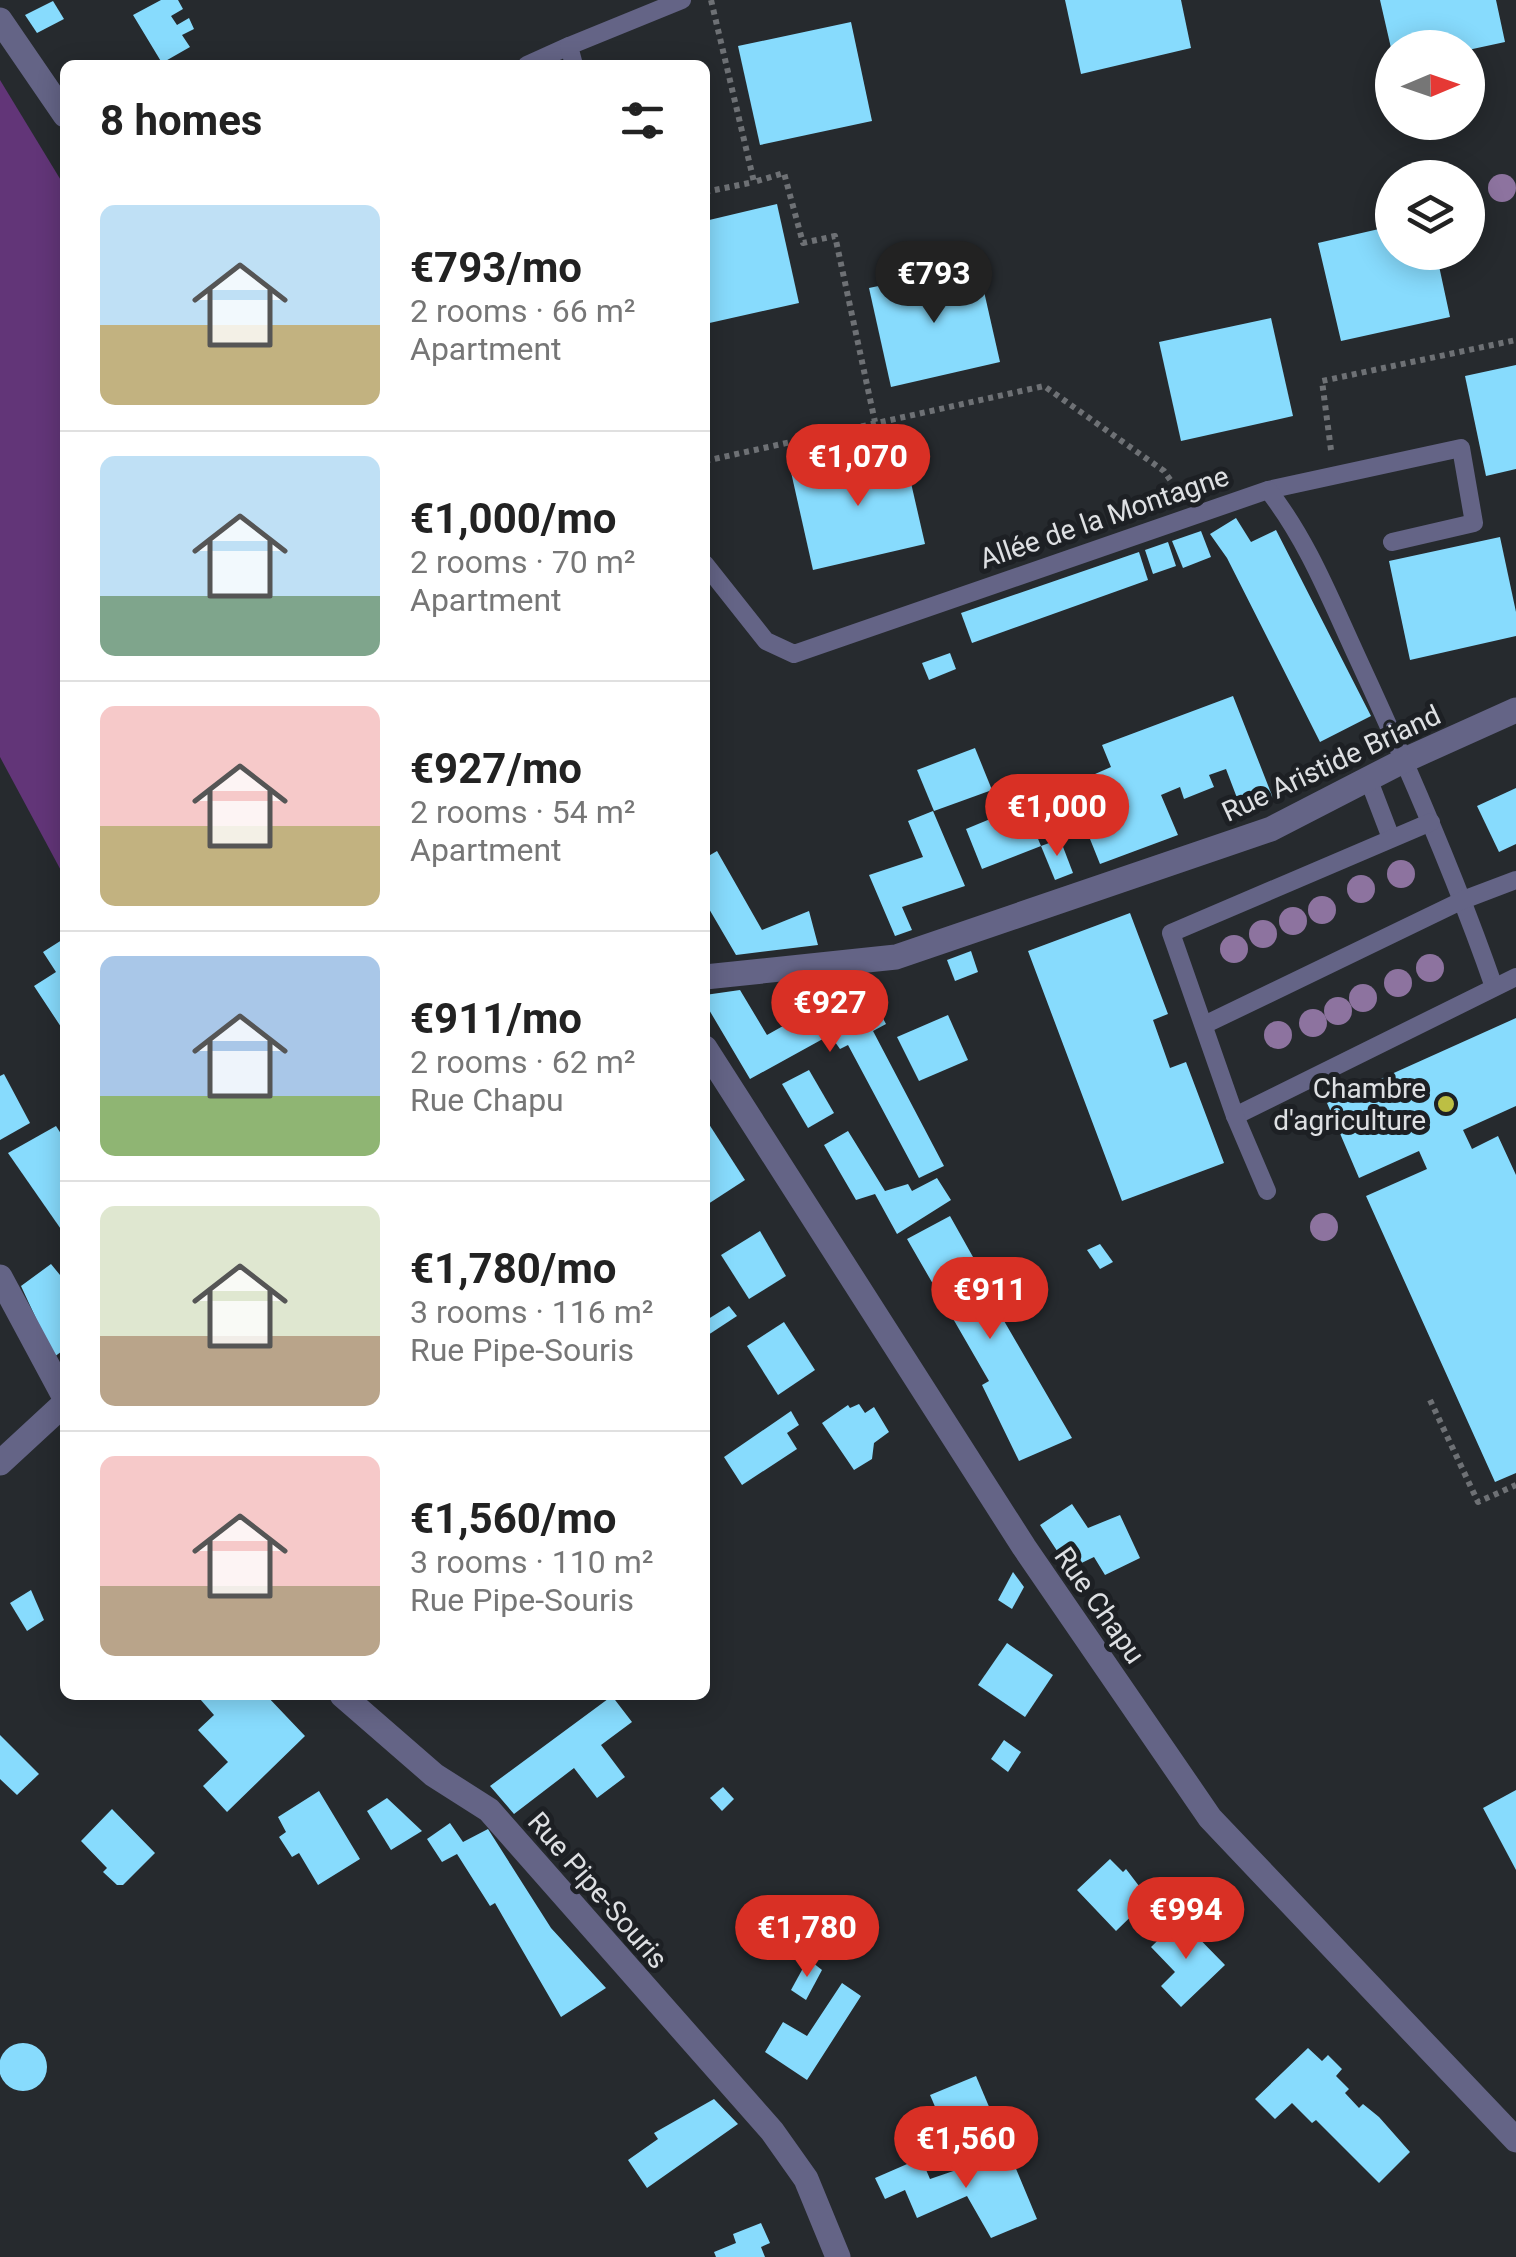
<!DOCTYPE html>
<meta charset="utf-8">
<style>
:root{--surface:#fff;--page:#f6f6f6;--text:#222;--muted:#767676;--line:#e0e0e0;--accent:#d93025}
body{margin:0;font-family:Roboto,sans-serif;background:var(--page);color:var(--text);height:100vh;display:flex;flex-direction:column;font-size:38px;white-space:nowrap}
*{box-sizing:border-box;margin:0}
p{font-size:32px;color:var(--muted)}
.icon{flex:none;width:55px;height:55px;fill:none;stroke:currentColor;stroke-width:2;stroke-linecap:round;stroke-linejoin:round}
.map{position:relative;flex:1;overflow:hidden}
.sheet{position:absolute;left:60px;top:60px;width:650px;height:1640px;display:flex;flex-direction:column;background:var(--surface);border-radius:15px;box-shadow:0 5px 25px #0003}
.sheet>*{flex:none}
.needle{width:65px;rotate:88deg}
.controls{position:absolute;left:1375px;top:30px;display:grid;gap:20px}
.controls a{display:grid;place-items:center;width:110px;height:110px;border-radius:50%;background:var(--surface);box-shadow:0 5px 25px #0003;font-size:50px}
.price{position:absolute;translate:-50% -85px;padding:0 22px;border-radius:35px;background:var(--accent);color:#fff;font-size:32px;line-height:65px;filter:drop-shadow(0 2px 5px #0008)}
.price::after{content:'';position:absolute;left:50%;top:60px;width:30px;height:22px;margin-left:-15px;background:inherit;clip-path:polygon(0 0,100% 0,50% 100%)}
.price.active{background:#222;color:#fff}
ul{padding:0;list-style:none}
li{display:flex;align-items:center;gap:30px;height:250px;padding:0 40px}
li+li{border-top:2px solid var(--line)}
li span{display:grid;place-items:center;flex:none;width:280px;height:200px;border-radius:15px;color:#555}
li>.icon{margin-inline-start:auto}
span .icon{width:120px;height:120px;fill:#fffc;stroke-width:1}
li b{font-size:42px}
h2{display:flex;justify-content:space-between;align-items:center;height:120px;padding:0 40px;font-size:42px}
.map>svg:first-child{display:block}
</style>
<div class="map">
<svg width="1516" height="2257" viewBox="0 0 1516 2257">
<rect width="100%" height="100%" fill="#262a2e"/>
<polygon fill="#623578" points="0,80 65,187 65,878 0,757"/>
<g fill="#87dbfd">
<polygon points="161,0 178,0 183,9 171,16 177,25 189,18 194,29 182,35 190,47 162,63 133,15"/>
<polygon points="1065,0 1181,0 1191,48 1081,74"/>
<polygon points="1380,0 1496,0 1505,42 1468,50 1391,48"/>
<polygon points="53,1 64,19 37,33 25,15"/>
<polygon points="851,22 872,121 760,145 738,46"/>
<polygon points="777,204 799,303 705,324 705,221"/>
<polygon points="1392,226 1392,252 1436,252 1450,317 1341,341 1318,243"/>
<polygon points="978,265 1000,362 891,387 869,288"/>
<polygon points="1271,318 1293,416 1181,441 1159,342"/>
<polygon points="1516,365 1516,469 1486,476 1465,376"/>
<polygon points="903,448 925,544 813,570 791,472"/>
<polygon points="1236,518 1251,542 1276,530 1371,716 1320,742 1227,558 1210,534"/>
<polygon points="1201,531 1211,557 1183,568 1172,541"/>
<polygon points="1500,537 1516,612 1516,636 1410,660 1389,561"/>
<polygon points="1168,542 1176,566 1153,574 1145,550"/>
<polygon points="1139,552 1148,580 972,643 961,613"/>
<polygon points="950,653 956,669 929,680 922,663"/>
<polygon points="1233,696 1273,798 1242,811 1226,769 1209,775 1214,787 1184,799 1180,787 1161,795 1178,835 1100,864 1080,814 1098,806 1086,778 1111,767 1102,745"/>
<polygon points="975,748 992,790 934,811 917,770"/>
<polygon points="1516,788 1516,844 1499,852 1477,806"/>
<polygon points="1024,805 1041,846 982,869 966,829"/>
<polygon points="933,811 965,886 902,907 912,930 895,936 869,875 923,857 908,821"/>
<polygon points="1060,839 1073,873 1055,880 1041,846"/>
<polygon points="717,851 762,930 809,911 818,945 736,955 705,902 705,858"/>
<polygon points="1130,913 1168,1014 1153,1020 1170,1068 1186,1062 1224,1163 1122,1201 1028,951"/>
<polygon points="65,938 65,1033 34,986 56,972 43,952"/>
<polygon points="971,951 978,972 955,981 947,960"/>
<polygon points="863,981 886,1024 873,1031 944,1166 919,1178 848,1045 840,1049 830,1035 750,1079 705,1003 705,995 740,990 767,1035"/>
<polygon points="948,1015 968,1060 919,1081 897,1037"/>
<polygon points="1516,1018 1516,1106 1463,1130 1472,1149 1498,1136 1516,1175 1516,1473 1495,1482 1366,1196 1427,1169 1419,1151 1359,1178 1327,1103"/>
<polygon points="809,1070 834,1113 808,1128 782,1084"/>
<polygon points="4,1074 30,1123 0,1140 0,1076"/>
<polygon points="705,1118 745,1180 705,1206"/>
<polygon points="56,1126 65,1140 65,1235 8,1153"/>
<polygon points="848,1131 885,1191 908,1184 912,1191 937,1178 951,1200 897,1234 875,1194 856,1200 824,1145"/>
<polygon points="950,1216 982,1273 978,1276 1072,1438 1019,1461 982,1385 989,1381 907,1239"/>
<polygon points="760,1231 786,1276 749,1299 721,1255"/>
<polygon points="1100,1244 1113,1262 1100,1269 1087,1250"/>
<polygon points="51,1264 60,1275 65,1272 65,1349 54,1357 21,1286"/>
<polygon points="729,1306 737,1316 705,1337 705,1321"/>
<polygon points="784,1322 815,1370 778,1395 747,1346"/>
<polygon points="859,1404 865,1413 874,1407 889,1432 874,1443 872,1459 854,1470 822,1423 848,1405 850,1408"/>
<polygon points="791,1411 799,1425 787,1433 797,1449 742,1485 724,1457"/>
<polygon points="1072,1504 1088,1528 1120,1515 1140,1558 1105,1575 1094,1557 1069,1569 1040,1525"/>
<polygon points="1013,1572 1024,1587 1012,1609 998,1600"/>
<polygon points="31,1590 44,1620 27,1631 10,1603"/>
<polygon points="1007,1643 1053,1675 1025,1717 978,1685"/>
<polygon points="205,1695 266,1695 305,1736 227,1812 203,1786 228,1762 198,1730 214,1715 200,1699"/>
<polygon points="612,1696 632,1722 601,1745 625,1777 597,1798 574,1768 514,1814 490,1786"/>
<polygon points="0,1735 39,1774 17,1795 0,1779"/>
<polygon points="1004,1740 1021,1752 1008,1772 991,1759"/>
<polygon points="723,1787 734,1799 722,1811 710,1798"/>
<polygon points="1516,1790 1516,1870 1483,1808"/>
<polygon points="319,1791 360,1859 318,1885 299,1853 292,1857 279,1837 286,1832 278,1817"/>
<polygon points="387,1798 422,1831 391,1850 367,1811"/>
<polygon points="112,1809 155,1853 123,1885 117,1885 103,1872 107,1868 81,1841"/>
<polygon points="450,1823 463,1842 488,1829 551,1928 606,1988 561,2017 495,1903 490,1906 457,1854 442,1862 427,1839"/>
<polygon points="1110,1859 1123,1872 1126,1869 1149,1899 1116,1931 1077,1890"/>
<polygon points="1180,1919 1225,1965 1181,2007 1161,1986 1175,1972 1151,1947"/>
<polygon points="808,1959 822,1970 806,2000 791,1990"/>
<polygon points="842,1983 861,1996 807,2080 765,2052 783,2022 807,2036"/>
<circle cx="23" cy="2067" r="24"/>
<polygon points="1308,2048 1322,2061 1328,2055 1342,2069 1336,2076 1349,2089 1345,2093 1359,2108 1363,2104 1379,2117 1410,2152 1379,2183 1316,2120 1312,2123 1292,2103 1275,2119 1255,2099"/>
<polygon points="976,2076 1004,2142 959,2162 930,2095"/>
<polygon points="714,2099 738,2124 647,2188 628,2160 658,2139 654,2133"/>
<polygon points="1009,2152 1037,2219 991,2238 967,2196 917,2218 905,2190 885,2199 875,2178 921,2158 930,2179"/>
<polygon points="761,2223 770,2243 761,2247 765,2257 716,2257 714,2252 736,2243 733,2234"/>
</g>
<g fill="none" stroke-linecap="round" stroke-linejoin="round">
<g stroke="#6e7175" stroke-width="6" stroke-dasharray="5 5" stroke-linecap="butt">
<polyline points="711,0 754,182 784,173 803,243 835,236 875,422"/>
<polyline points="705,192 754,182"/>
<polyline points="1331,450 1322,381 1516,340"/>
<polyline points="705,461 1044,386 1164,471 1180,494"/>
<polyline points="1430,1400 1478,1502 1516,1485"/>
</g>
<g stroke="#646486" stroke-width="18">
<polyline points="527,65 569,46"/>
<polyline points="574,65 569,46 682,0"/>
<polyline points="1268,490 1461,448 1474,523 1392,542"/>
<path d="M705 564 766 641 794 654 1268 490C1308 541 1331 601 1358 659 1408 767 1455 875 1494 987"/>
<polyline points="1368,778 1391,838"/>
<polyline points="1204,1025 1463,900 1516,880"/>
<polyline points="1235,1116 1516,977"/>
<polyline points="1267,1191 1235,1116 1171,933 1431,822"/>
</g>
<g stroke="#646486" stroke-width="25">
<polyline points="0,20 65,115"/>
<polyline points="705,977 896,957 1271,829 1405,760 1516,710"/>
<polyline points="705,1048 1024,1547 1210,1818 1516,2140"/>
<polyline points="0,1277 65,1398"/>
<polyline points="0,1463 65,1403"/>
<polyline points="342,1695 434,1775 489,1810 772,2131 806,2179 838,2257"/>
</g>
</g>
<g fill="#8d739f">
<circle cx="1502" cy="188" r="14"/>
<circle cx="1401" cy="874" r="14"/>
<circle cx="1361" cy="889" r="14"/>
<circle cx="1322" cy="910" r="14"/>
<circle cx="1293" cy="921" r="14"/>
<circle cx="1263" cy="934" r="14"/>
<circle cx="1234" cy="949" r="14"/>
<circle cx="1430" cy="968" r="14"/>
<circle cx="1398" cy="983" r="14"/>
<circle cx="1363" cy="998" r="14"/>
<circle cx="1338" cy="1011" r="14"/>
<circle cx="1313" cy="1023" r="14"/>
<circle cx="1278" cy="1035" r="14"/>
<circle cx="1324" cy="1227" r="14"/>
</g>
<circle fill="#bdbf43" stroke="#1d2024" stroke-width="4" cx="1446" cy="1104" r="10"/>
<g text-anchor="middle" stroke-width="10" stroke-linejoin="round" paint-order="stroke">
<g font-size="28" fill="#dee0e3" stroke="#1d2024">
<text transform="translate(1104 517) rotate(-19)" y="10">Allée de la Montagne</text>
<text transform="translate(1331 763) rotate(-25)" y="10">Rue Aristide Briand</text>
<text transform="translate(1100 1605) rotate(55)" y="10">Rue Chapu</text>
<text transform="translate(598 1890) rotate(49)" y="10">Rue Pipe-Souris</text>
</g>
<g font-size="28" fill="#dee0e3" stroke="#1d2024" text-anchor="end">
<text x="1426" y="1098">Chambre<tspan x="1426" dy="32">d'agriculture</tspan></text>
</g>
</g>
</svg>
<div class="controls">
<a><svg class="needle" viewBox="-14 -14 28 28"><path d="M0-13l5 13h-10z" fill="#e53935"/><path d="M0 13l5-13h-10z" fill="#767676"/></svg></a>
<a><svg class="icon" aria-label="layers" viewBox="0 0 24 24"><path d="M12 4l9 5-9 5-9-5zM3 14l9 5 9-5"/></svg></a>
</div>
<b class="price active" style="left:934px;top:326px">€793</b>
<b class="price" style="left:858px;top:509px">€1,070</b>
<b class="price" style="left:1057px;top:859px">€1,000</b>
<b class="price" style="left:830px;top:1055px">€927</b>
<b class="price" style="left:990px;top:1342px">€911</b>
<b class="price" style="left:1186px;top:1962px">€994</b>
<b class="price" style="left:807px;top:1980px">€1,780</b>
<b class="price" style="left:966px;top:2191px">€1,560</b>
<section class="sheet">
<h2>8 homes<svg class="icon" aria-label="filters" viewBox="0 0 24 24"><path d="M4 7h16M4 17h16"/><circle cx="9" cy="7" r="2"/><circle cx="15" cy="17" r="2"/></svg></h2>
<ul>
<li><span style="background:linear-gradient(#bfe0f5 60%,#c2b280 0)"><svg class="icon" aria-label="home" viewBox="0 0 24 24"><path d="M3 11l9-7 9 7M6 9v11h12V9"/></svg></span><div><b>€793/mo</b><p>2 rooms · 66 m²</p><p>Apartment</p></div></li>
<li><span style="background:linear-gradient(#bfe0f5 70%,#7fa58c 0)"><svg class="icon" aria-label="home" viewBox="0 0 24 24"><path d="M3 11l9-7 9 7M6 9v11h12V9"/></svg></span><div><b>€1,000/mo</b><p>2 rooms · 70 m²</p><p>Apartment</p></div></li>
<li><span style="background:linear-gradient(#f6c9c9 60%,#c2b280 0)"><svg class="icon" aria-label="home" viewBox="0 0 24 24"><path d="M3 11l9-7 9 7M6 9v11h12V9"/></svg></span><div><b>€927/mo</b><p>2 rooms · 54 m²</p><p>Apartment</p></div></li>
<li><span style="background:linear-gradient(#a9c7e8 70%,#8fb573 0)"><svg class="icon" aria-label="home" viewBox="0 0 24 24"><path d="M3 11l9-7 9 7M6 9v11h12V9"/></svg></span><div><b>€911/mo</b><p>2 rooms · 62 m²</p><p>Rue Chapu</p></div></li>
<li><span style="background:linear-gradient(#dfe7d0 65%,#b9a48a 0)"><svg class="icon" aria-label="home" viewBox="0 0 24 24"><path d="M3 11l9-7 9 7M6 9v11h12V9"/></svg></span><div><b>€1,780/mo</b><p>3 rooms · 116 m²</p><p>Rue Pipe-Souris</p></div></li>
<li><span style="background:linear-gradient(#f6c9c9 65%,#b9a48a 0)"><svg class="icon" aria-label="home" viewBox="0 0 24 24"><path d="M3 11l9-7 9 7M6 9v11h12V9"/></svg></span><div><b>€1,560/mo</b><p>3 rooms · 110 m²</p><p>Rue Pipe-Souris</p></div></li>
</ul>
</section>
</div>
